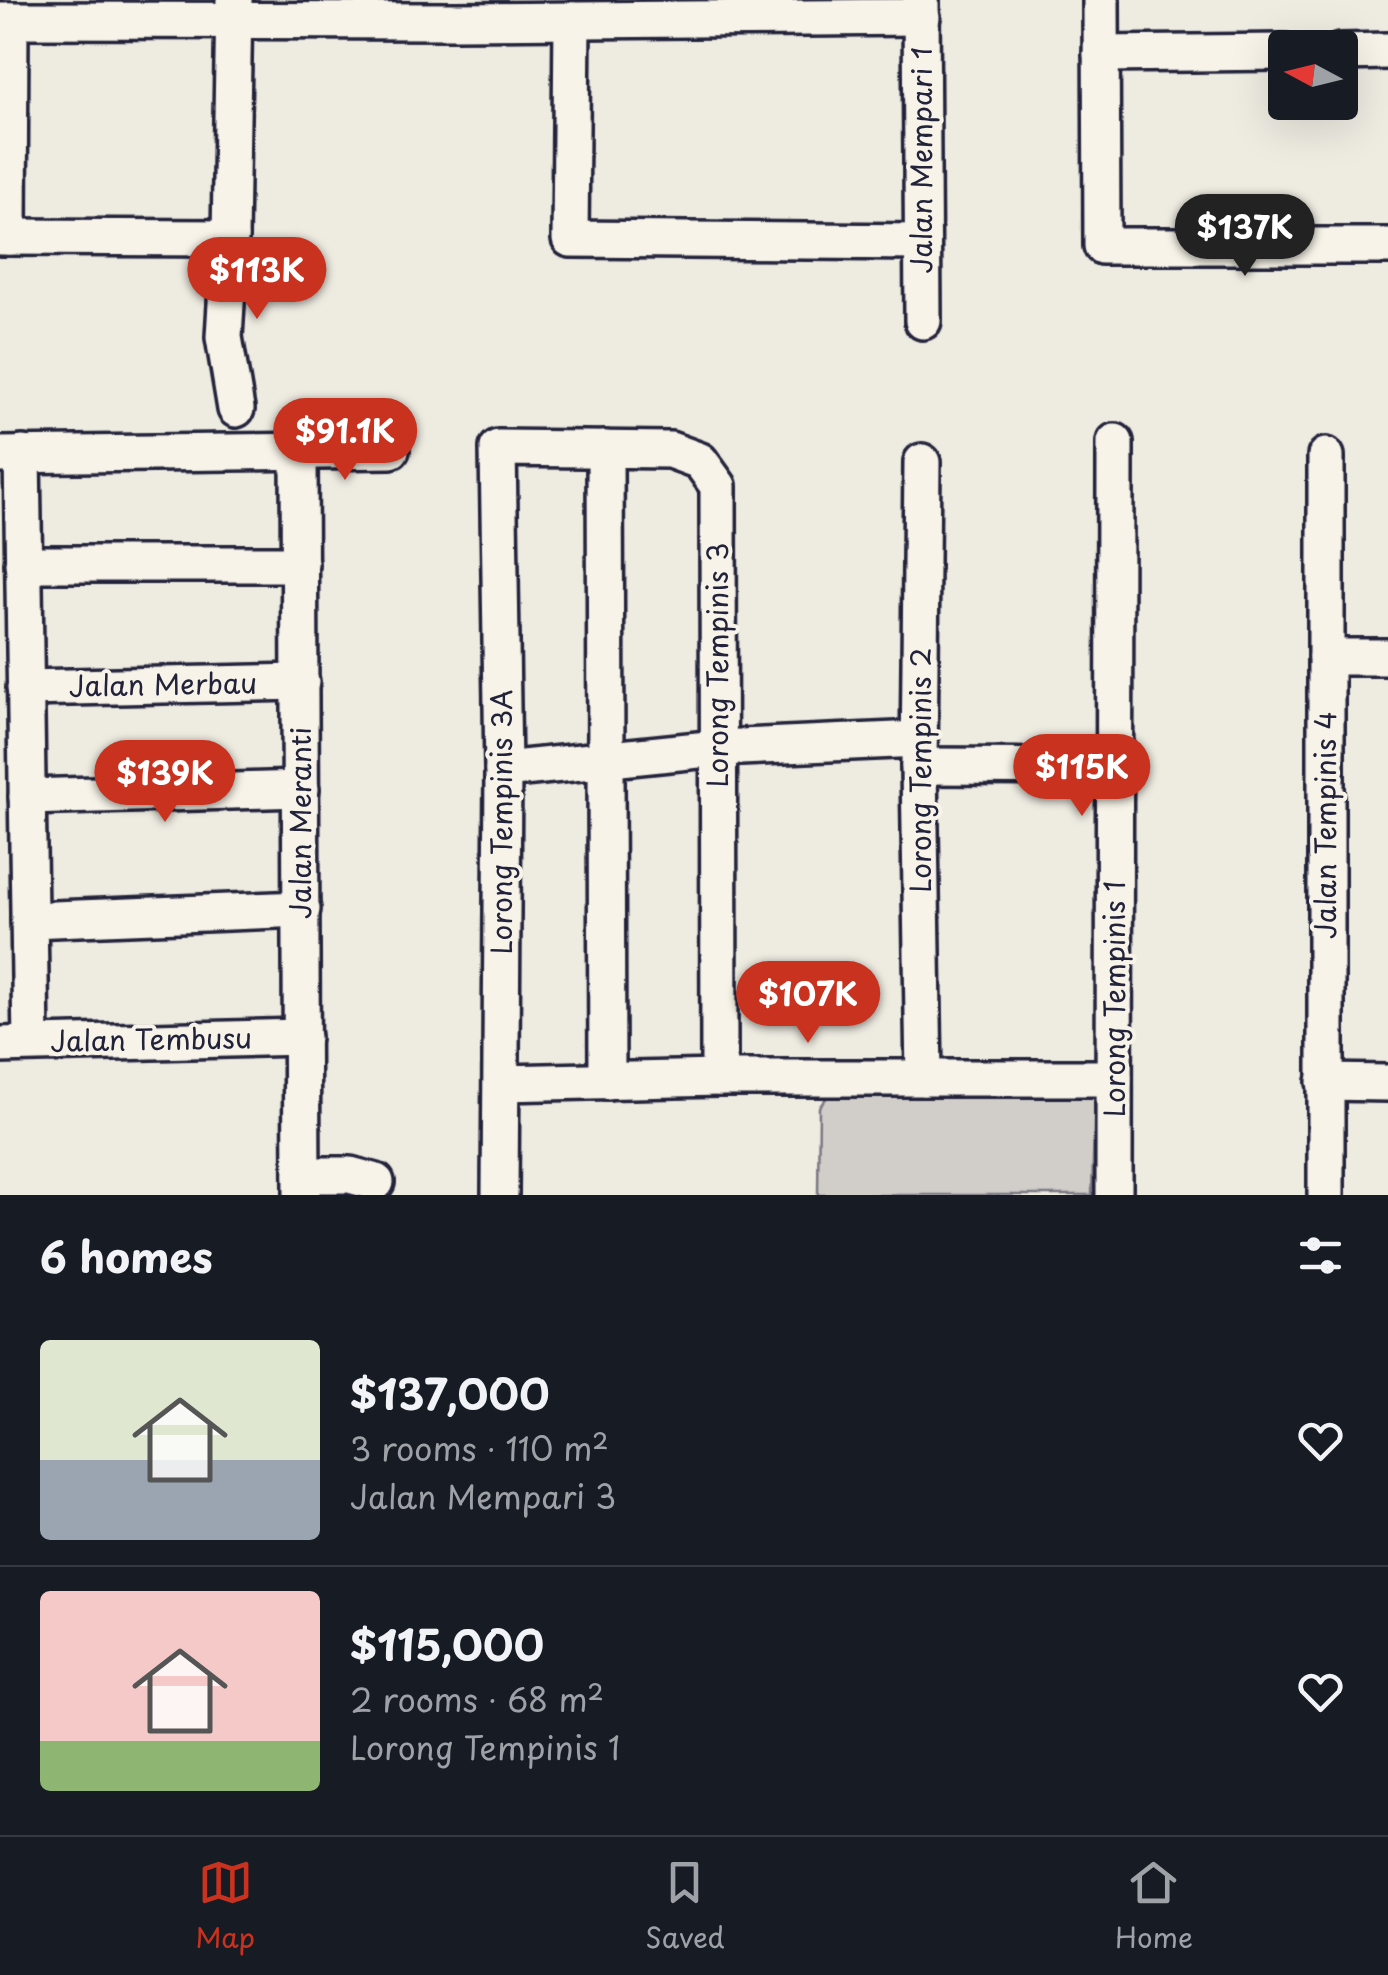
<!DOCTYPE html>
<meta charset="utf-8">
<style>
:root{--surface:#171b24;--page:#20242c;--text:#f1f3f6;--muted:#9ea1a6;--line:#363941;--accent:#c8321e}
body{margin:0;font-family:"Playpen Sans",sans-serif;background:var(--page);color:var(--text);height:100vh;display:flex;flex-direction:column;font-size:38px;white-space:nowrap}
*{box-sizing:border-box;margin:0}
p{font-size:32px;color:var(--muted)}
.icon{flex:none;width:55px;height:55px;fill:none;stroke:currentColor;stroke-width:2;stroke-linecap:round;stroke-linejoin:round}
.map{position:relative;height:1195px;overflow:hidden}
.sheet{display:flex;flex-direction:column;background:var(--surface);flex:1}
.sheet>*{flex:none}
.needle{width:65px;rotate:277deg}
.controls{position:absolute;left:1268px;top:30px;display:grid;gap:20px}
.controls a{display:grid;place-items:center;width:90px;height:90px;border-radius:10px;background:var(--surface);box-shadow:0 10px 40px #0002;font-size:50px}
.price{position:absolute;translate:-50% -85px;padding:0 22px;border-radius:35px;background:var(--accent);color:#fff;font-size:32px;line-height:65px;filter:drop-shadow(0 2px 5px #0008)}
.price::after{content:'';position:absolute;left:50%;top:60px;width:30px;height:22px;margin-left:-15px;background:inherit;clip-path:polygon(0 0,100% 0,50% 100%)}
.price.active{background:#222;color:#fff}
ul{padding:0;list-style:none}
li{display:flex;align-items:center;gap:30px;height:250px;padding:0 40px}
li+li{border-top:2px solid var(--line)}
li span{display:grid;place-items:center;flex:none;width:280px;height:200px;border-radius:10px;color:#555}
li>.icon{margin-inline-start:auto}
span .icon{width:120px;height:120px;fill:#fffc;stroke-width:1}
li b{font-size:42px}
h2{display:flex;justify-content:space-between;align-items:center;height:120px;padding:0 40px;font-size:42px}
.tabs{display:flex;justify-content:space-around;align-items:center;height:140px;border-top:2px solid var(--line);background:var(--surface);font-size:28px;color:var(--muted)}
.tabs a{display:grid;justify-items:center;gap:5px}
.tabs .active{color:var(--accent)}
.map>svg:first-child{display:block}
</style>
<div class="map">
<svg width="1388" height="1195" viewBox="0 0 1388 1195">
<rect width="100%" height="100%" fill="#eeebe1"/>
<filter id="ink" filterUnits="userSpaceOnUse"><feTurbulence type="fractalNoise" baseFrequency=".01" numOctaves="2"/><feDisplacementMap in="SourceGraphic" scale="20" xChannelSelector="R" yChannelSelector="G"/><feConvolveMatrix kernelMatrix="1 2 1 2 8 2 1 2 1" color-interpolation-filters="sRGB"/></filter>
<g filter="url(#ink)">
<polygon fill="#d1cdc9" stroke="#7a7882" stroke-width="2.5" points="1095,1084 1092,1195 818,1195 819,1107 831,1093"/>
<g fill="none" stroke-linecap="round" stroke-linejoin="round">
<g stroke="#22223b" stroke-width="42">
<g id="minor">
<polyline points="234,0 230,238 224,337 236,409"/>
<polyline points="921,0 923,321"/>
<polyline points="1101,0 1102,246 1388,246"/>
<polyline points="0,20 455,21 922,17"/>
<polyline points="572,20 570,239 921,242"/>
<polyline points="1340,52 1388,51"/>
<polyline points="1101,54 1285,52"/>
<polyline points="0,237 230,238"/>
<polyline points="9,237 10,20"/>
<polyline points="605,449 607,1081"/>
<polyline points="299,451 302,1195"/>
<polyline points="22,454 31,1043"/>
<polyline points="1,455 391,450"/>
<polyline points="922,462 919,766 924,1078"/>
<polyline points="23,564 300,564"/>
<polyline points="1326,657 1388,657"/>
<polyline points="25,688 301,682"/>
<polyline points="919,766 1115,767"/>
<polyline points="503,770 718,748 919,739"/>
<polyline points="27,797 301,789"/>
<polyline points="29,920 302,909"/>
<polyline points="0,1045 302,1037"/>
<polyline points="1325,1082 1388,1083"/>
<polyline points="502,1083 719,1078 1114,1078"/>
<polyline points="302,1175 350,1175 376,1182"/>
<polyline points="500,1195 503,770 498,448 670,450 700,461 718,486 719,1078"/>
<polyline points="1114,1195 1115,442"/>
<polyline points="1326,1195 1326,456"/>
</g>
</g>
<use href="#minor" stroke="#f7f3e8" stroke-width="35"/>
</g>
</g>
<g text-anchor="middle" stroke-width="8" stroke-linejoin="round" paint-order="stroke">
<g font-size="28" fill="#22223b" stroke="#f7f3e8">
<text transform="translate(922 160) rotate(-90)" y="10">Jalan Mempari 1</text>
<text transform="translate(718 665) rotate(-90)" y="10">Lorong Tempinis 3</text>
<text transform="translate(163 685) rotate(-1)" y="10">Jalan Merbau</text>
<text transform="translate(921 770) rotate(-90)" y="10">Lorong Tempinis 2</text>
<text transform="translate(502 822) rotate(-90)" y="10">Lorong Tempinis 3A</text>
<text transform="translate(301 823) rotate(-90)" y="10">Jalan Meranti</text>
<text transform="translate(1326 825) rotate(-90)" y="10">Jalan Tempinis 4</text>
<text transform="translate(1115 999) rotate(-90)" y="10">Lorong Tempinis 1</text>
<text transform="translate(151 1040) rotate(-1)" y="10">Jalan Tembusu</text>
</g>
</g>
</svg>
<div class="controls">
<a><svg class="needle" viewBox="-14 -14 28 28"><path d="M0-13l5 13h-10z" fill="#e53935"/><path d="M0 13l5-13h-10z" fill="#9ea1a6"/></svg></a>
</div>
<b class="price active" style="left:1245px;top:279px">$137K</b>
<b class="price" style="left:257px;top:322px">$113K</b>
<b class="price" style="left:345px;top:483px">$91.1K</b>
<b class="price" style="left:1082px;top:819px">$115K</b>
<b class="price" style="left:165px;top:825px">$139K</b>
<b class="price" style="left:808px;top:1046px">$107K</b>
</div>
<section class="sheet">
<h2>6 homes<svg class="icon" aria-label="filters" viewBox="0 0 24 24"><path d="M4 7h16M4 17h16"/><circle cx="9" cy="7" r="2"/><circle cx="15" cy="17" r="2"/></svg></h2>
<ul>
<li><span style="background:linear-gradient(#dfe7d0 60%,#9aa5b1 0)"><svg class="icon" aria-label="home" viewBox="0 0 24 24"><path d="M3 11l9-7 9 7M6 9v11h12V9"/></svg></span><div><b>$137,000</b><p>3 rooms · 110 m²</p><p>Jalan Mempari 3</p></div><svg class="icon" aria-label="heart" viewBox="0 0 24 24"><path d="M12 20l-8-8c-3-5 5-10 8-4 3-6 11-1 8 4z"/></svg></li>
<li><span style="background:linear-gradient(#f6c9c9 75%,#8fb573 0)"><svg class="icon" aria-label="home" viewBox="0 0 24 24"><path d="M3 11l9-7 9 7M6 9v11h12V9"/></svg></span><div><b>$115,000</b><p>2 rooms · 68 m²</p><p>Lorong Tempinis 1</p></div><svg class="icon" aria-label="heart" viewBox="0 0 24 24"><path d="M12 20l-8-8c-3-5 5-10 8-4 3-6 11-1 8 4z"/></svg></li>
</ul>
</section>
<nav class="tabs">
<a class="active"><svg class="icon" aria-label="map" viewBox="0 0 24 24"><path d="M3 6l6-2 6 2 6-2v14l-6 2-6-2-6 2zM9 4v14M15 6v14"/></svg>Map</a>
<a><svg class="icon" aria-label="saved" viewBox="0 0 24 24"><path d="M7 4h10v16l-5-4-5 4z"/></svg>Saved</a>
<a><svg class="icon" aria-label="home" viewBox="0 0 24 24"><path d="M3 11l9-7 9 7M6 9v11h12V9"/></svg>Home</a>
</nav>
